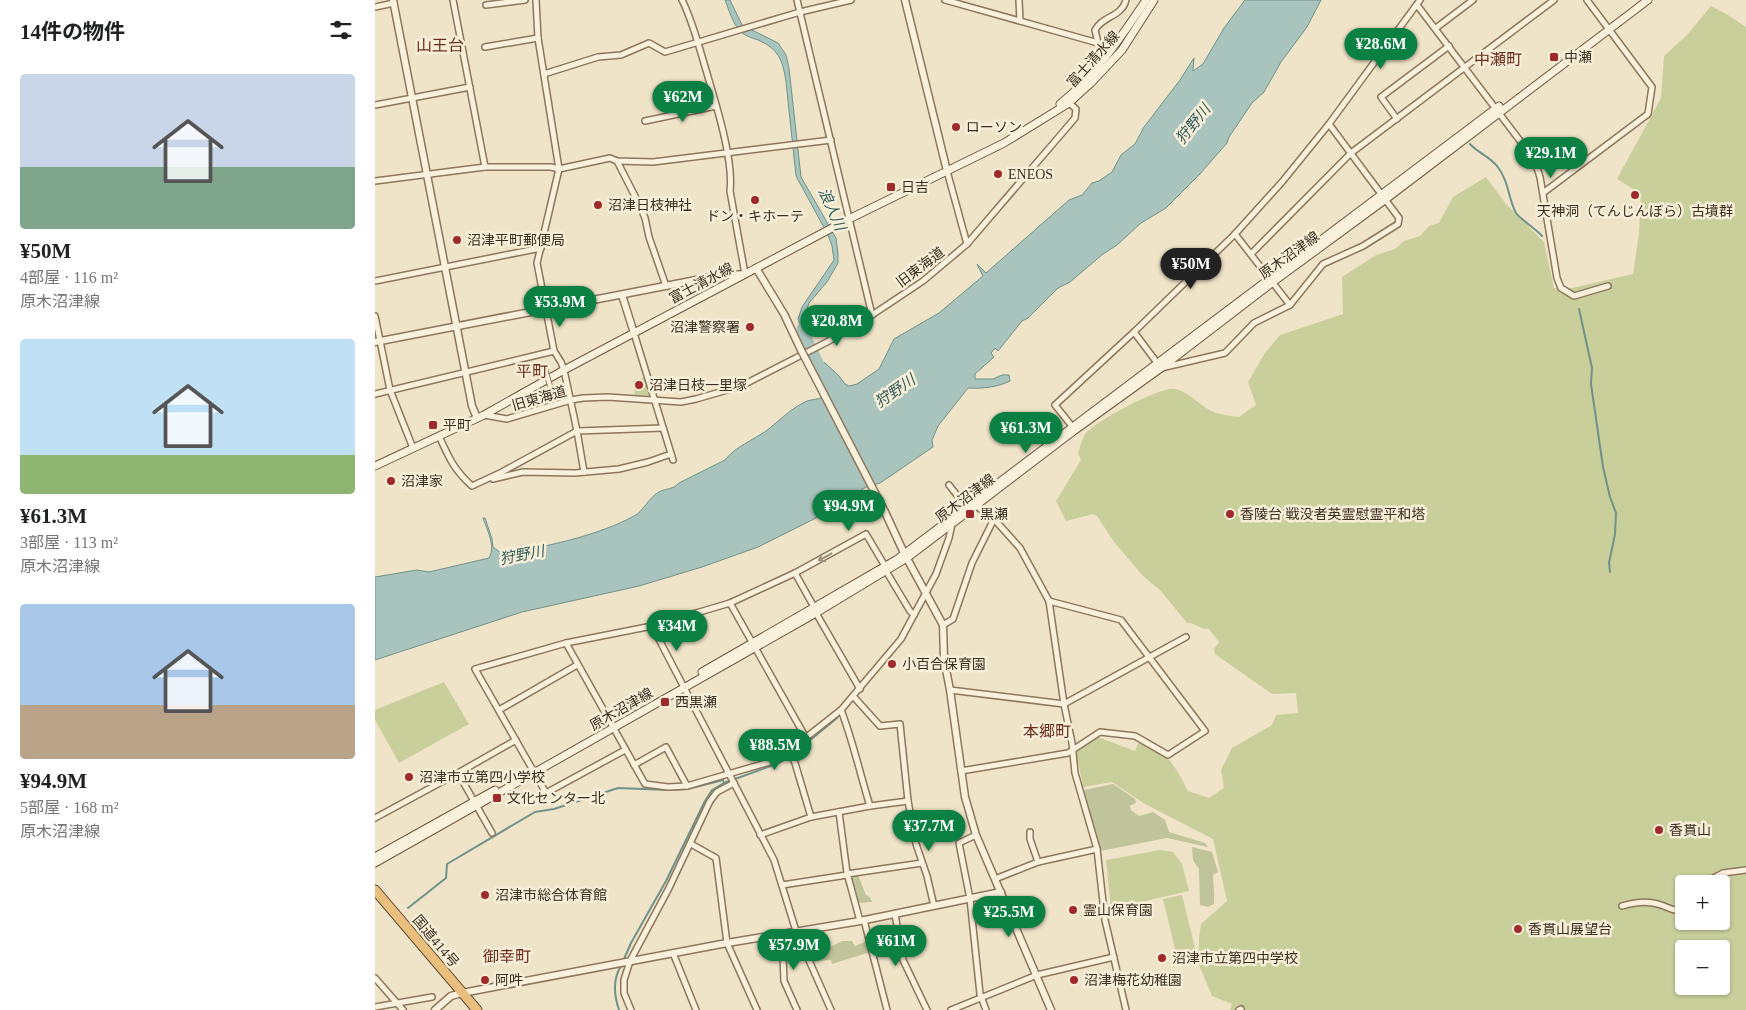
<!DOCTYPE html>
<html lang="ja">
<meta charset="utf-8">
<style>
:root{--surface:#fff;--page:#f2f2f2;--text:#202124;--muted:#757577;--accent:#0b8043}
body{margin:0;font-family:"Times New Roman","Noto Sans JP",serif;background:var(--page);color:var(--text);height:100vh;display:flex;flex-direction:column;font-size:19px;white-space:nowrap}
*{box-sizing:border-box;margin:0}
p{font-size:16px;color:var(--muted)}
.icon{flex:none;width:28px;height:28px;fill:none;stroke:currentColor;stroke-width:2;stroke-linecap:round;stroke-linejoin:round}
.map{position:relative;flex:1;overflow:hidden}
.details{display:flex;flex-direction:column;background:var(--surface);width:375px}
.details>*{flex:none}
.tools{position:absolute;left:1300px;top:875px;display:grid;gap:10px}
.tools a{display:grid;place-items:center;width:55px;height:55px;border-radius:5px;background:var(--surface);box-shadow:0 1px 4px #0004;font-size:25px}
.price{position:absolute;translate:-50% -42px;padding:0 11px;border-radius:18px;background:var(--accent);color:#fff;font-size:16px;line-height:32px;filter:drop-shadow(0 1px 2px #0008)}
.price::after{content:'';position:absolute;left:50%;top:30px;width:15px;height:11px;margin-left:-8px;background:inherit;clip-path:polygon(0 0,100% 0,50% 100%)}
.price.active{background:#222;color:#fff}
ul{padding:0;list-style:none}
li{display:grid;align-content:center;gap:10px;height:265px;padding:0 20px}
li span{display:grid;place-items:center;height:155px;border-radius:5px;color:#555}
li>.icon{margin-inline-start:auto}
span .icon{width:90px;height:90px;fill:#fffc;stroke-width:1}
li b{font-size:21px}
h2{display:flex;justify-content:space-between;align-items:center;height:60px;padding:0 20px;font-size:21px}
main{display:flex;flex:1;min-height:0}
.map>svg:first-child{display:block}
</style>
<main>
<section class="details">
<h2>14件の物件<svg class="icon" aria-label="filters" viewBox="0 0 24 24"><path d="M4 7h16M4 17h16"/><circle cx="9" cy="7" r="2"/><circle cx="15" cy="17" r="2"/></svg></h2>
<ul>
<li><span style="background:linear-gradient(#c9d6e8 60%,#7fa58c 0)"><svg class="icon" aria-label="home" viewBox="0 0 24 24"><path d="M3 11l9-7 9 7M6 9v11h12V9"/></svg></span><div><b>¥50M</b><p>4部屋 · 116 m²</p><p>原木沼津線</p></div></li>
<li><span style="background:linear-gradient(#bfe0f5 75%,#8fb573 0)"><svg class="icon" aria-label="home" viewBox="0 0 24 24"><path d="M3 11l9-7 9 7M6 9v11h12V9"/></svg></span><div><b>¥61.3M</b><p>3部屋 · 113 m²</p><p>原木沼津線</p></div></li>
<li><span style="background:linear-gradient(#a9c7e8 65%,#b9a48a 0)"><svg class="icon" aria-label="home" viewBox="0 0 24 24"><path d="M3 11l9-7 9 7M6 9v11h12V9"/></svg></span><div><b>¥94.9M</b><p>5部屋 · 168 m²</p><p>原木沼津線</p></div></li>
</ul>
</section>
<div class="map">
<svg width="1371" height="1010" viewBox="0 0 1371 1010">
<rect width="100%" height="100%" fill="#f0e4c8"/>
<g fill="#c9cf9b" fill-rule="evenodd">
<path d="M1336 6 1353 15 1371 27V1010H855L857 1004 837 996 824 965V938L826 924 852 901 838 839 770 804 737 782 708 787 701 751 720 736 760 751 765 739 790 754 803 772 813 791 834 798 849 788 846 770 857 748 897 725 901 715 923 713 921 693 897 694 840 654 839 649 844 642 834 629C823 629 822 623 812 623L786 591 768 576 739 542 722 516 718 514 691 521 681 501 706 460 703 453C705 446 708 436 712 432 723 420 787 385 801 389 816 393 827 408 841 413 848 415 856 416 864 417L881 405 873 382 890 353 905 335 968 314 967 277 1001 255 1020 249 1029 241 1045 236 1054 226 1064 223 1078 197 1111 177 1131 204 1169 242 1179 288H1197L1258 274 1264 233 1266 194 1242 179 1286 98 1289 56 1312 35ZM1309 884H1346V921H1309ZM1309 949H1346V986H1309Z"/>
<polygon points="271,377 275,392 273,395 260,395 258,381"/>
<polygon points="69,682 94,724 24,763 0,720 0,710"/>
<polygon points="785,850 798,852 807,864 814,891 736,909 731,860"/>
<polygon points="807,895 822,956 803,961 788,899"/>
</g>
<g fill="#bfc49a">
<polygon points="738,784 760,799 761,803 755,806 756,810 764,816 778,812 790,820 794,832 830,843 833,847 792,838 725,851 709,790"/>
<path d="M817 847 837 852 843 872 838 875C838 885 840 894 839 904L833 907 825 905 824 869 818 860Z"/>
<polygon points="483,875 491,895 495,897 497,902 483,903 474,877"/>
<polygon points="467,941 477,941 480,946 492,941 495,952 457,964 456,960 440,961 435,953 452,949"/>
</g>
<g fill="#a9c4bc" stroke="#6f938a">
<path d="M350 0H355L367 25 403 43 411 55 414 68 426 177 461 238 463 254V263L452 282 434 303 428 321 436 341 433 343 423 319 427 307 459 260 457 246 453 235 421 176 411 82C408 61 404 49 383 40 377 38 370 36 365 31 358 24 354 10 350 0Z"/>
<path d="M870 0H946L932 27 906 62 889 92 877 103 854 137 852 143 824 175 791 208 766 223 742 245 728 254 695 282 683 288 653 318 647 321 623 351 620 348 616 353 619 357 600 374V379H618L627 375H634L635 381C623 387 607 389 593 388L563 426 557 440 558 447 505 483 491 487 441 518 383 547 327 567 264 586 147 612 0 660V577L42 570 54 572 114 558C121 546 112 530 108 518H110L117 539 118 547 126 553C165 549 225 535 259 516 268 512 273 498 284 492 291 488 298 490 304 483L350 460C360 447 378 440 391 431 403 422 414 410 428 403 435 398 447 401 452 394 458 386 449 372 446 365L449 362 464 376 470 384 474 386 482 384 504 369 519 339 564 313 608 276 602 264 611 273 694 200 707 195 717 183 724 181 737 172 746 155 760 144 769 127 805 80 819 58 818 71 828 64 849 28Z"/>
</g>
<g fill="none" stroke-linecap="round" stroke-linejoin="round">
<g stroke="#6f938a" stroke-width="2">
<path d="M1095 144C1103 153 1114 156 1122 166 1134 181 1133 198 1141 213 1144 218 1161 229 1167 236"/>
<polyline points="1204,309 1217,368 1216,384 1228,467 1235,497 1241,513 1240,534 1234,563 1235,572"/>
<polyline points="33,908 71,878 72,864 160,812 179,809 243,788 293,790 313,789 348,780 349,783 404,763 416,756 462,718"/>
<polyline points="249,959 256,943 291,881 330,801 337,790 349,783"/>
<path d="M244 1010C239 995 237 980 246 966"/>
</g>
<polyline stroke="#a9c4bc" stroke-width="11" points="427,329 460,398"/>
<g stroke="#8d765c" stroke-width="8">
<g id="minor">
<polyline points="78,0 110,167"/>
<polyline points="161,0 163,38 184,169 162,263 179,351 186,362 189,370 202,431 209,472"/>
<path d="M307 0C318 22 324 47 331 70 340 101 359 160 355 191L370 274"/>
<polyline points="422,0 497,315"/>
<polyline points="570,0 723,43 735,52"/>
<polyline points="644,0 645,21"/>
<polyline points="111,5 150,0"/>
<polyline points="1042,5 1152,150 1161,165 1165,177 1182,278 1186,288 1199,296 1233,286"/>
<polyline points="0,7 19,3"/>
<polyline points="1061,28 1098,0"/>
<path d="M723 43 720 30C727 16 747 17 751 0"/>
<polyline points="110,47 163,38"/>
<polyline points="169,74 223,57 246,55 274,43 290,52 425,12 476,0"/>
<polyline points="0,105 95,87"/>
<polyline points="1022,119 1006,97 1074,46"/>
<polyline points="270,121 341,106"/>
<polyline points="242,161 264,204 270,218 274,237 291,286"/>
<polyline points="572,171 592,244"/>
<polyline points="0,181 110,167 176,167 184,169 235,158 242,161 278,162 456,140"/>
<polyline points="1168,193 1273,114 1277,87 1212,0"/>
<polyline points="860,234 915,305"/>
<polyline points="876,254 976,153 1179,0"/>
<polyline points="0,281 166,248"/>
<polyline points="0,316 15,390 38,448"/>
<polyline points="759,332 786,368 850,353 879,323 915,305 948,264 988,246 1023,224 1024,218 954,124"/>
<polyline points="259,333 298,460"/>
<polyline points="0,394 179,351"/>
<polyline points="109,415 132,419 196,400 208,398 233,397 306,402 321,399 366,386 452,342 497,315 548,281 592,244 700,118 701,109 692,101"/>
<polyline points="700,430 680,405 759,332 860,234 907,182 954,124 1045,0"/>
<path d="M64 436C74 458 79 470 97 486L127 472 202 431 288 428"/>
<polyline points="118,479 148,472 200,473 244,469 273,462 296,454"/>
<polyline points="574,485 592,508"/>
<polyline points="601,506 619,519 645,548 674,601 689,704 697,743 700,773 722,849 730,920 751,1010"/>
<polyline points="511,571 535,611 539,615"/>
<polyline points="420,573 439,607"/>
<polyline points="355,603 431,738"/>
<polyline points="441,613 485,689"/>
<polyline points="568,625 578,619 597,563 619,519"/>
<polyline points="277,626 399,860 421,931 456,1010"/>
<polyline points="191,643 270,784 293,787 312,786 398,761 414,751 466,710 526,639 561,574 574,538 577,524"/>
<polyline points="575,690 689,704 811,637"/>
<polyline points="478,696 505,726 525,724 533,801 541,844 552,876 559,906"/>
<polyline points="124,710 202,665"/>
<path d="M466 710C478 741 485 774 495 806"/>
<polyline points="250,750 171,793 100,669 191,643 277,626 355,603 420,573 491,534 510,566"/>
<polyline points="414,751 420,763 436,817"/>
<polyline points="259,765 291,747 312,786"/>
<polyline points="586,771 693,753 725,732 760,736 793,755 830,731 746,620 674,601"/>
<polyline points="464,812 472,873 485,921"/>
<polyline points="0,818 83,773"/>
<polyline points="655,832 655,839 663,862"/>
<polyline points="117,833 83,773 141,740"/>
<polyline points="385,835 436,817 495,806 533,801"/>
<polyline points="601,835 584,843 595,899 605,994 611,1010"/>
<polyline points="316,844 341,858 352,943 382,1010"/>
<polyline points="472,874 547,863"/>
<polyline points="620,879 663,862 722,849"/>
<polyline points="1327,884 1348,873 1371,870"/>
<polyline points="407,885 472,875"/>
<path d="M1247 906C1260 902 1273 900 1286 905 1295 908 1299 912 1309 910"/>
<polyline points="520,914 528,960 552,1010"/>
<polyline points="489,920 512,1010"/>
<polyline points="407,934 409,981 422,1010"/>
<polyline points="298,953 321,1010"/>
<polyline points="0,978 28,1010"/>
<polyline points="0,1007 57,997"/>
<polyline points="256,1010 249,993 249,980 255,961 294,888 335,801 342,792 359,783"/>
<polyline points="576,1010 662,975 739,957"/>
<polyline points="864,1010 866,1009"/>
</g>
</g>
<g stroke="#8d765c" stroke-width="9">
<g id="tertiary">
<polyline points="18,0 97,406 102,418"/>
<polyline points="530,0 572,171"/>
<polyline points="381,268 409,314 426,350"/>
<polyline points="247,295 259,333"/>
<polyline points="0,342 342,276 370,274"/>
<polyline points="510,512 529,553 568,625 569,659 575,690 590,797 601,835 676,1010"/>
<polyline points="60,1010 76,996 87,993 352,943 485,921 626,892"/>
</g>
</g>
<g stroke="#6f573f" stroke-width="9">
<g id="secondary">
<path d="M685 104C721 75 746 37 771 0"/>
<polyline points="0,466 109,415 189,370 474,219 629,143 694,103 716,83 747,50 779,0"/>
<polyline points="327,672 521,560 1124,106"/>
<polyline points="0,857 120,790"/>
<polyline points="0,863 441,613 532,558 700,430 786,368 898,282 1011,199 1273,0"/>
</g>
</g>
<g stroke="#5b4430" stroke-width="11">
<polyline id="trunk" points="0,890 102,1010"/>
</g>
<use href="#minor" stroke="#faf1dc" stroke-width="5"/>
<use href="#tertiary" stroke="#faf1dc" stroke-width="6"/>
<use href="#secondary" stroke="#faf1dc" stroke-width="7"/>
<use href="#trunk" stroke="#eabe7c" stroke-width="9"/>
<g stroke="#8d765c" stroke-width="6" stroke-linecap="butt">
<polyline id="pedestrian-bridge" points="170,369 175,386"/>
</g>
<g stroke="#8d765c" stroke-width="9" stroke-linecap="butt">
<polyline id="tertiary-bridge" points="426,350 510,512"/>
</g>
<use href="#pedestrian-bridge" stroke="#faf1dc" stroke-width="4"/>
<use href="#tertiary-bridge" stroke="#faf1dc" stroke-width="6"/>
</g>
<defs><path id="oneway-shaft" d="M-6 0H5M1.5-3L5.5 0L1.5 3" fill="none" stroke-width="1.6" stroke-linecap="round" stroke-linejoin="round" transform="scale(1.25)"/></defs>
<use stroke="#9c907e" href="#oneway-shaft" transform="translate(450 557) rotate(151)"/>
<g fill="#9e2a2b" stroke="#f7eed8" stroke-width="2">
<rect x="1174" y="52" width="10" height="10" rx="2.5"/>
<circle cx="581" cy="127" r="5"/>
<circle cx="623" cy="174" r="5"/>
<rect x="511" y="182" width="10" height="10" rx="2.5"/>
<circle cx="1260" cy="195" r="5"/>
<circle cx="380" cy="200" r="5"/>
<circle cx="223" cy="205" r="5"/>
<circle cx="82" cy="240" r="5"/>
<circle cx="375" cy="327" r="5"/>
<circle cx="264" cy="385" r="5"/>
<rect x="53" y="420" width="10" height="10" rx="2.5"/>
<circle cx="16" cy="481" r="5"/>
<rect x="590" y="509" width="10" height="10" rx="2.5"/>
<circle cx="855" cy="514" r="5"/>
<circle cx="517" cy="664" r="5"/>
<rect x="285" y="697" width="10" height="10" rx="2.5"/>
<circle cx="34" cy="777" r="5"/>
<rect x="117" y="793" width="10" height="10" rx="2.5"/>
<circle cx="1284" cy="830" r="5"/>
<circle cx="110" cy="895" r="5"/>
<circle cx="698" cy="910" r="5"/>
<circle cx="1143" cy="929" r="5"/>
<circle cx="787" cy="958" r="5"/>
<circle cx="110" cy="980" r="5"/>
<circle cx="699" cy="980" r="5"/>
</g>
<g text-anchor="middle" stroke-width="5" stroke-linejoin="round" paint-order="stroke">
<g font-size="14" fill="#3d2e20" stroke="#f7eed8" text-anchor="start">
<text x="1189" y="62">中瀬</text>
<text x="591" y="132">ローソン</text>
<text x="633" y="179">ENEOS</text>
<text x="526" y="192">日吉</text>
<text x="233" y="210">沼津日枝神社</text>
<text x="1260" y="216" text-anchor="middle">天神洞（てんじんぼら）古墳群</text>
<text x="380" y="221" text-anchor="middle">ドン・キホーテ</text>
<text x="92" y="245">沼津平町郵便局</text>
<text x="365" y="332" text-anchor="end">沼津警察署</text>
<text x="274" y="390">沼津日枝一里塚</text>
<text x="68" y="430">平町</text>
<text x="26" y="486">沼津家</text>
<text x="605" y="519">黒瀬</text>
<text x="865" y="519">香陵台 戦没者英霊慰霊平和塔</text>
<text x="527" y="669">小百合保育園</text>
<text x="300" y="707">西黒瀬</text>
<text x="44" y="782">沼津市立第四小学校</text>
<text x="132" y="803">文化センター北</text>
<text x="1294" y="835">香貫山</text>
<text x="120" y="900">沼津市総合体育館</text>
<text x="708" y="915">霊山保育園</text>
<text x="1153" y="934">香貫山展望台</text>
<text x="797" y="963">沼津市立第四中学校</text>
<text x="120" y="985">阿吽</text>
<text x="709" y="985">沼津梅花幼稚園</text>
</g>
<g font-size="14" fill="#3d2e20" stroke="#f7eed8">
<text transform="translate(718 59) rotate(-48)" y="5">富士清水線</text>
<text transform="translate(914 255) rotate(-36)" y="5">原木沼津線</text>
<text transform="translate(545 267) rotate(-37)" y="5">旧東海道</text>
<text transform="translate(326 283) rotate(-28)" y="5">富士清水線</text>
<text transform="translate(164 398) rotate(-16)" y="5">旧東海道</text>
<text transform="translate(590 498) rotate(-37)" y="5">原木沼津線</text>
<text transform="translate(246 709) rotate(-30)" y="5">原木沼津線</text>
<text transform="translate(61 941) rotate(50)" y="5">国道414号</text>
</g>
<g font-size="15" font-style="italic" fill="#2f5d5a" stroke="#f7eed8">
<text transform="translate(818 124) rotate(-51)" y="5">狩野川</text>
<text transform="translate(457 209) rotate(66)" y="5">浪人川</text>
<text transform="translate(520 391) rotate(-35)" y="5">狩野川</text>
<text transform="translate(147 555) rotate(-11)" y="5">狩野川</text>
</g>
<g font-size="16" fill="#6b2e1e" stroke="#f7eed8">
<text x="65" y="51">山王台</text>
<text x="1123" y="65">中瀬町</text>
<text x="157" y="377">平町</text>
<text x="672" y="737">本郷町</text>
<text x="132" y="962">御幸町</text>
</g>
</g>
</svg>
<div class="tools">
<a>+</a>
<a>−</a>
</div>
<b class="price" style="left:1006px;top:70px">¥28.6M</b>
<b class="price" style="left:308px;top:123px">¥62M</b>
<b class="price" style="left:1176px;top:179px">¥29.1M</b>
<b class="price active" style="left:816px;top:290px">¥50M</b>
<b class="price" style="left:185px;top:328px">¥53.9M</b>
<b class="price" style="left:462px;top:347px">¥20.8M</b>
<b class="price" style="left:651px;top:454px">¥61.3M</b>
<b class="price" style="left:474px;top:532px">¥94.9M</b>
<b class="price" style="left:302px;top:652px">¥34M</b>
<b class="price" style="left:400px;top:771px">¥88.5M</b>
<b class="price" style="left:554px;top:852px">¥37.7M</b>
<b class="price" style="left:634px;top:938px">¥25.5M</b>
<b class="price" style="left:521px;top:967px">¥61M</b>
<b class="price" style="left:419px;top:971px">¥57.9M</b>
</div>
</main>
